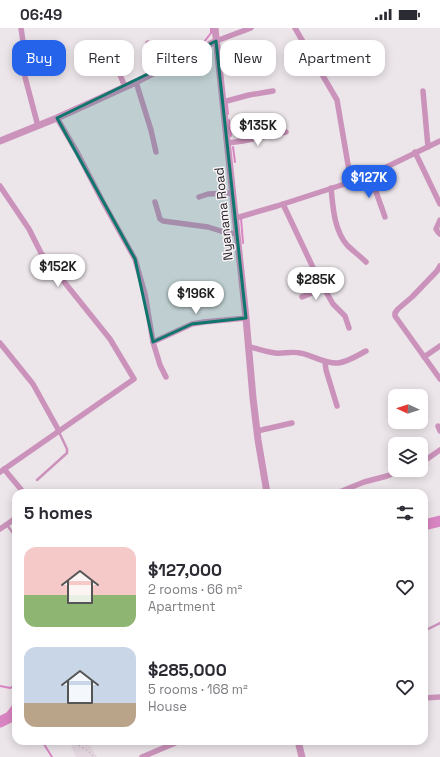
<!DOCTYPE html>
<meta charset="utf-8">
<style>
:root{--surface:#fff;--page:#f7f7f7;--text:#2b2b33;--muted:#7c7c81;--accent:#2563eb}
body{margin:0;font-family:"Space Grotesk",sans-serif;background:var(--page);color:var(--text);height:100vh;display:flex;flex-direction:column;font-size:15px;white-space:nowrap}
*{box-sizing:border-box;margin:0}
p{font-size:13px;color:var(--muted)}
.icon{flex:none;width:22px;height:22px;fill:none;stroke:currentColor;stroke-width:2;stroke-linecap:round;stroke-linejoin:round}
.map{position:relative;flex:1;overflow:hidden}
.sheet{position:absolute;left:12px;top:461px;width:416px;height:256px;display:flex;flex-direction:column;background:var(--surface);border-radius:12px;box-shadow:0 2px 10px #0003}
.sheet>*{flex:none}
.top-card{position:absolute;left:12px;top:12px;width:416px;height:36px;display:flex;gap:8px}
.needle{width:26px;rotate:274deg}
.fabs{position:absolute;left:388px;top:361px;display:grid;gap:8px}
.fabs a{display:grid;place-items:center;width:40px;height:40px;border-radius:8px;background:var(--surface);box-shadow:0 2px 10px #0003;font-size:20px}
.price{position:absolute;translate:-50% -34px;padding:0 9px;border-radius:14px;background:#fff;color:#222;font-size:13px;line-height:26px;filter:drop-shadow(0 1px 2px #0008)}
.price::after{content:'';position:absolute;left:50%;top:24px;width:12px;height:9px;margin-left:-6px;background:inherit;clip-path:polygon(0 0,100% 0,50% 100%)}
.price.on{background:var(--accent);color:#fff}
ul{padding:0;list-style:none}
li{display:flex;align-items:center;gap:12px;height:100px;padding:0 12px}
li span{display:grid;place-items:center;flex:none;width:112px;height:80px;border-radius:12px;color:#555}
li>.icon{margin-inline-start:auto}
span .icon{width:48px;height:48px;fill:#fffc;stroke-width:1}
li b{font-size:17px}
h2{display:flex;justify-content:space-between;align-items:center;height:48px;padding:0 12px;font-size:17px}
.pill{padding:0 14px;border-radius:12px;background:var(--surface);box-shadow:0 2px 10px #0003;font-size:14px;line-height:36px}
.pill.on{background:var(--accent);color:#fff}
.status{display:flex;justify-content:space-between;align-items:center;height:28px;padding:0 20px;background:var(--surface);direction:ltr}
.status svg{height:11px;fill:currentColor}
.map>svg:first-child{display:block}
</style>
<div class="status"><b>06:49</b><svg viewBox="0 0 49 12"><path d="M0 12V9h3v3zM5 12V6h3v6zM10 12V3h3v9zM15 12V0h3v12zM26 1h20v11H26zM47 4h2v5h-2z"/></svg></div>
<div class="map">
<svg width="440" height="729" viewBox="0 0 440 729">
<rect width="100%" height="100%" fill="#ece5ea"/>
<polygon fill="#e5d8e1" points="69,713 87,713 97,729 76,729"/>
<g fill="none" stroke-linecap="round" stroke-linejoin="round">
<g stroke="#da85c3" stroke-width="2">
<polyline points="204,14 211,5 211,0"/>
<polyline points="227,76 228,86"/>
<polyline points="229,92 231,108"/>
<polyline points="233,119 235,134"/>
<polyline points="241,190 243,215"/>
<polyline points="0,658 10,660 16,657"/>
<polyline points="42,713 52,729"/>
</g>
<g stroke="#da85c3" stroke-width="11">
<polyline points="424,497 440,493"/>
<polyline points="0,694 10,689 16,681"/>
</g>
<g stroke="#9c979b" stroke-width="1" stroke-dasharray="1 3" stroke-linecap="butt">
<polyline points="48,465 52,464 57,465"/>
<path d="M76 715C82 720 90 723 94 729"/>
</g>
<g stroke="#cb93bb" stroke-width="2.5">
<polyline points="37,452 67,425 67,421 59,404"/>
<polyline points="7,497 16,509"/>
<polyline points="424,603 440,595"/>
</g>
<g stroke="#cb93bb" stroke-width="5.5">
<polyline points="21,0 26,34 25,49 38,98"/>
<polyline points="295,0 337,72 351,154"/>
<polyline points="216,13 251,0"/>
<polyline points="148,15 159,42"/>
<polyline points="112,27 125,59"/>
<polyline points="136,54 151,102 156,124"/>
<polyline points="423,63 428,119"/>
<polyline points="223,74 249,67 273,63"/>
<polyline points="57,90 77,124 103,174 135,231 145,266 153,314 160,337 166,349"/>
<polyline points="227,115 243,113 286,104"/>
<polyline points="415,124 440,176"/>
<polyline points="370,147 385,189"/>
<polyline points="0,158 29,201 41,225 110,311 134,351 0,444"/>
<path d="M331 160C333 179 334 202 347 217 353 223 360 228 366 234"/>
<polyline points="199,169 208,166 233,165"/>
<polyline points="155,174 160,191 163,193 208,199 224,204 237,206"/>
<polyline points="283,176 317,248 333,276 345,288 349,300"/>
<polyline points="236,190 277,178 351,154 370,147 440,113"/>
<polyline points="440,192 436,201 438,204 440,206"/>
<polyline points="440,238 437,243 412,269 398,281 395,285 395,288 440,351"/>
<polyline points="302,269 324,260"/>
<polyline points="153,314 192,296 204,294 246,290"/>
<polyline points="0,315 33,356 59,403"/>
<path d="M248 318C257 321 266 324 275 325 283 326 292 323 300 325 313 327 324 336 338 335 348 334 358 327 366 323"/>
<polyline points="424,329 440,318"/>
<polyline points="325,334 326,342 337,378"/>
<polyline points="438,398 440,403"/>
<polyline points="257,403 292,395"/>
<polyline points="421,434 427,431 440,422"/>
<polyline points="4,441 24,465"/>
<polyline points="337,465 364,454 387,448 402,442"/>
<polyline points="0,501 16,490"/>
<polyline points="424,670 440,669"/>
<polyline points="142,729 180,713"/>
</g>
<g stroke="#cb93bb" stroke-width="7">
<polyline points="215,0 246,290 253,370 258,412 267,465"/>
<polyline points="0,113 57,90 136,54 216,13"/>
<polyline points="298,713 302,729"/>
</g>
</g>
<path fill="#0f766e" fill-opacity="0.2" stroke="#0f766e" stroke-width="3" stroke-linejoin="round" d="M216 13 246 290 192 296 153 314 135 231 57 90Z"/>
<g text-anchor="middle" stroke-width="3" stroke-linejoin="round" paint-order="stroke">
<g font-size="13" fill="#242224" stroke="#f9f3f7">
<text transform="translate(223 186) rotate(-96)" y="5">Nyanama Road</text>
</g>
</g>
</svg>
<div class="fabs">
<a><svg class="needle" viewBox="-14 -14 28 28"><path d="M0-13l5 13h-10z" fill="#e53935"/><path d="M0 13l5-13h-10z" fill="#7c7c81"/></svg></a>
<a><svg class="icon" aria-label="layers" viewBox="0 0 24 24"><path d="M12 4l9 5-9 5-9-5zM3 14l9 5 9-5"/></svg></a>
</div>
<b class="price" style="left:258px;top:119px">$135K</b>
<b class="price on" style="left:369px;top:171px">$127K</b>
<b class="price" style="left:58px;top:260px">$152K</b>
<b class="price" style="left:316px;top:273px">$285K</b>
<b class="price" style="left:196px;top:287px">$196K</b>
<div class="top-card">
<a class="pill on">Buy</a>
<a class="pill">Rent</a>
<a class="pill">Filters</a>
<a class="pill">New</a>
<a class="pill">Apartment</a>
</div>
<section class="sheet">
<h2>5 homes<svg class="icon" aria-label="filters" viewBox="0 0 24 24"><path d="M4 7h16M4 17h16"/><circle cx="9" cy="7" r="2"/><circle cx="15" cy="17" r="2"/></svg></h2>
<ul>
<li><span style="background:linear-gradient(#f6c9c9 60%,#8fb573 0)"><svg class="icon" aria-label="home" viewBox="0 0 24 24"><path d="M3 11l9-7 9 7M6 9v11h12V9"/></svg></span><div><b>$127,000</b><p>2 rooms · 66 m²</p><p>Apartment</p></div><svg class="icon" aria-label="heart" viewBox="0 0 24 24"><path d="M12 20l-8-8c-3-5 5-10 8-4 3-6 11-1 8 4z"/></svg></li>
<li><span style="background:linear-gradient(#c9d6e8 70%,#b9a48a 0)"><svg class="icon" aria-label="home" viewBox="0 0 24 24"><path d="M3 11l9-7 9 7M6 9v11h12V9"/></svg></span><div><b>$285,000</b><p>5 rooms · 168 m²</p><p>House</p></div><svg class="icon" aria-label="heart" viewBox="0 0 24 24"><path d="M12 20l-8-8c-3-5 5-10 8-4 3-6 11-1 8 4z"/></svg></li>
</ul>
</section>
</div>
